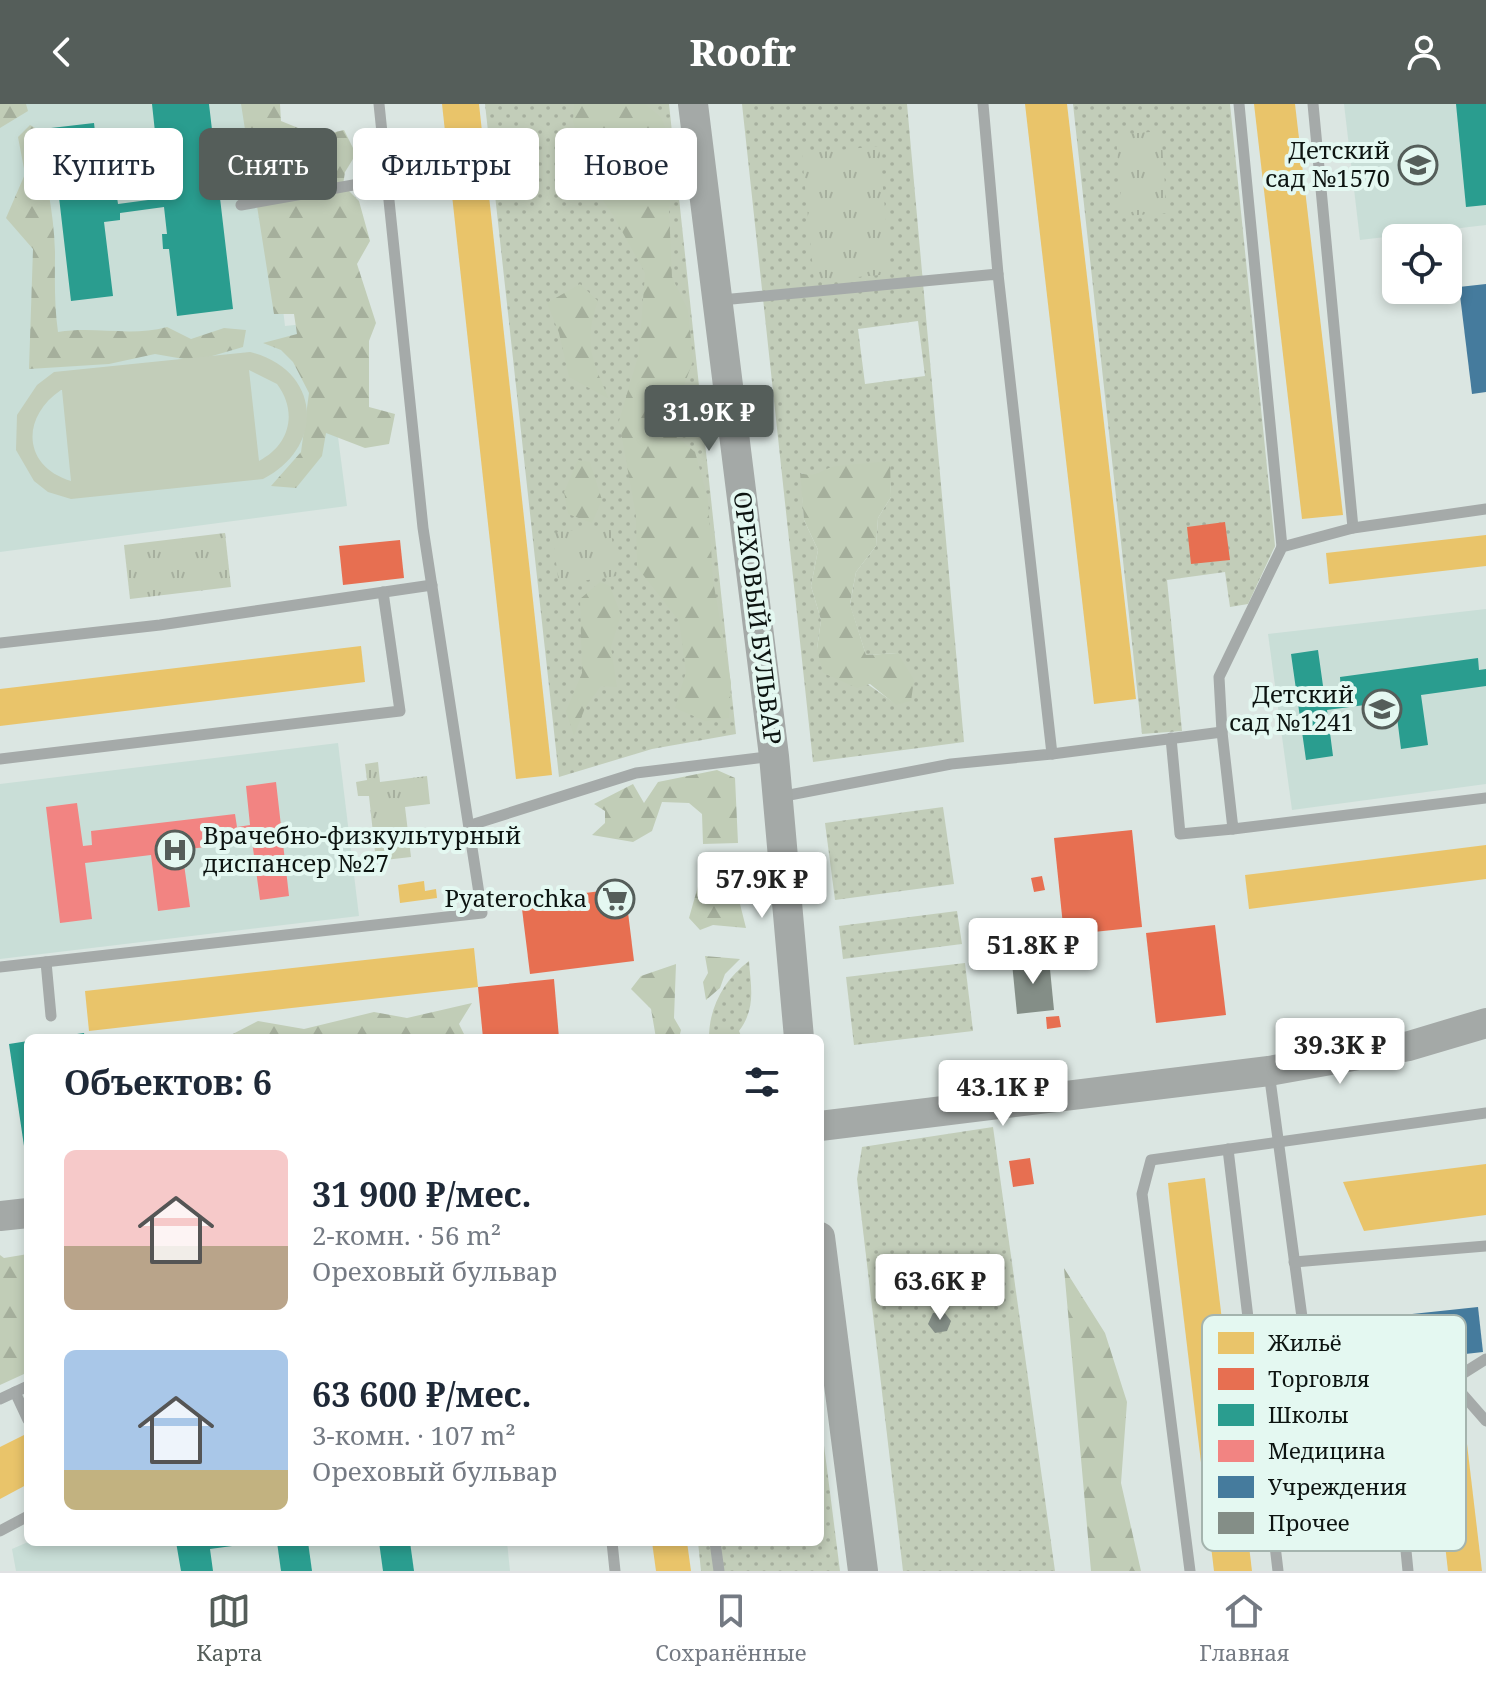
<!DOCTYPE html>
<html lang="ru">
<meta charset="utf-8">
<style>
:root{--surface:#fff;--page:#f2f2f3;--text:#1f2937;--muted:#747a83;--line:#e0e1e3;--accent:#555e5a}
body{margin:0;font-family:"Noto Serif",serif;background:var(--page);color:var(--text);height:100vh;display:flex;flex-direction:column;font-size:30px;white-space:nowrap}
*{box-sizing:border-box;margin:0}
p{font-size:26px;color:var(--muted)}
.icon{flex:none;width:44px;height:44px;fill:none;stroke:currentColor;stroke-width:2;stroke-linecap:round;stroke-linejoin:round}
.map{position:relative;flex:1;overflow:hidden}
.sheet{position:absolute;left:24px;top:930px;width:800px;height:512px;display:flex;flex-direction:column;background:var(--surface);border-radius:12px;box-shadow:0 4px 12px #0003}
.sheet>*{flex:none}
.banner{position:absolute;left:24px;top:24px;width:800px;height:72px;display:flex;gap:16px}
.buttons{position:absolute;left:1382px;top:120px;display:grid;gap:16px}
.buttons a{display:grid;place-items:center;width:80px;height:80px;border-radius:12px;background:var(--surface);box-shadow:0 4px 12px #0003;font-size:40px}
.price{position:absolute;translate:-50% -68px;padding:0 18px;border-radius:8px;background:#fff;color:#222;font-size:26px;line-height:52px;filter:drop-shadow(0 2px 4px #0008)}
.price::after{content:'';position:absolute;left:50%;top:48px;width:24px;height:18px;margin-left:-12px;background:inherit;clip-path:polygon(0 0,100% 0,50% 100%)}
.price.on{background:var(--accent);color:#fff}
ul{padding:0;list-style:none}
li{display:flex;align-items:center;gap:24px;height:200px;padding:0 40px}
li span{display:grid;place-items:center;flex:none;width:224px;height:160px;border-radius:12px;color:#555}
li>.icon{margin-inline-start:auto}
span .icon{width:96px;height:96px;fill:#fffc;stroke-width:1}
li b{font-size:34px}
h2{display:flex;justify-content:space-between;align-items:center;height:96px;padding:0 40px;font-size:34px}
.tag{padding:0 28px;border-radius:12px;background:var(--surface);box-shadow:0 4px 12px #0003;font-size:28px;line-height:72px}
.tag.on{background:var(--accent);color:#fff}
header{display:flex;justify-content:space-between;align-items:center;height:104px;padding:0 40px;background:var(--accent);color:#fff;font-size:36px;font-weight:800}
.tabs{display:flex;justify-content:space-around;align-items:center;height:112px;border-top:2px solid var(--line);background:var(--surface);font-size:22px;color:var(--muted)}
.tabs a{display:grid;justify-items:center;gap:4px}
.tabs .on{color:var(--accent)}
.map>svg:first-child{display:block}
</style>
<header><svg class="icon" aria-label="back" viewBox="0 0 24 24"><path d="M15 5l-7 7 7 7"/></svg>Roofr<svg class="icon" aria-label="person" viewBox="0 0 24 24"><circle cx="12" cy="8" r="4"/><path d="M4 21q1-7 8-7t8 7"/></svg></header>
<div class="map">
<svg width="1486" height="1467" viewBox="0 0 1486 1467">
<defs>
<pattern id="grass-dots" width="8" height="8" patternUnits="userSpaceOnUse" patternTransform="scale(2)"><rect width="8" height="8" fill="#c2cdb9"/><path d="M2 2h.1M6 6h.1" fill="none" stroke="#a6af9e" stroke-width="1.8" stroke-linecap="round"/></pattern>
<pattern id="forest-firs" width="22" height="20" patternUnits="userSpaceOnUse" patternTransform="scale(2)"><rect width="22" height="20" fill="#c1cdb7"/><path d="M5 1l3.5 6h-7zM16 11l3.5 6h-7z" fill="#a5af9c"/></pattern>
<pattern id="park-tufts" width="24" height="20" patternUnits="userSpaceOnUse" patternTransform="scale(2)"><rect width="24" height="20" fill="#c2cdb9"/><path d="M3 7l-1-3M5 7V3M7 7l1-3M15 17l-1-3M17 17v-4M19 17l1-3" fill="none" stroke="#a6af9e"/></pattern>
</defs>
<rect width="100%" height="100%" fill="#dbe6e2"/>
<g fill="#c9ded7">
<polygon points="0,0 259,0 285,222 323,218 347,402 0,448"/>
<polygon points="1344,0 1486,0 1486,121 1360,136"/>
<polygon points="1486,505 1486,680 1292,706 1268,530"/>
<polygon points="338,639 359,812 0,855 0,680"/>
<polygon points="28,1438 507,1438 510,1467 16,1467 12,1445"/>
</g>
<g fill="url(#grass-dots)" fill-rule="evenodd">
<polygon points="485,0 669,0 736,630 652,645 559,673"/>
<path d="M742 0H907L964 638 813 658ZM918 217 925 272 865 280 858 225ZM889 358 891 393 878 414 876 442 856 468 850 501 866 551 898 549 896 600 817 545 821 516 811 482 818 446 804 416 801 369 811 373Z"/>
<polygon points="1073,0 1230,0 1275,442 1248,500 1230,503 1225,468 1167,476 1182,627 1142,630"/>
<polygon points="943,703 954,780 835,796 825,719"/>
<polygon points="957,807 962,840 843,855 839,822"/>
<path d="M749 857C751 885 756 904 739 927L742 934H709C709 903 724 876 749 857Z"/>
<polygon points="965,859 973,927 854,941 846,873"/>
<polygon points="993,1023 1055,1467 903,1467 857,1075 862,1043"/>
<polygon points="820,1310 840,1467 701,1467 698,1438 820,1438"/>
</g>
<g fill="url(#forest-firs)">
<polygon points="0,0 26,0 28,7 0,24"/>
<polygon points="241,0 280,0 281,17 318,32 344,26 356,50 345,68 343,81 359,97 370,137 357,160 376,219 369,237 369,303 395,310 389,340 365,344 326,329 322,352 296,384 271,382 301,348 309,289 293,258 281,246 263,239 297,230 294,210 274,210"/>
<polygon points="574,0 645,0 661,13 675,47 669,107 672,173 688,206 693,257 668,325 695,348 708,395 713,476 731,579 729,614 705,617 675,604 686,568 679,517 637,463 636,412 619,317 639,249 645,169 613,111 589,77 573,17"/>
<path d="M30 21 37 25C44 66 54 106 55 148 55 175 54 200 58 228 95 222 131 233 167 223L191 235 224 224 246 226 243 243 195 257 155 250 109 260 29 265 33 145 6 114 25 70 18 33Z"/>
<path d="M580 180 598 197C583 239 592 256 609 295L569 273 559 229 547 199Z"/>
<polygon points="578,356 590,358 602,396 592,419 568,410 564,388"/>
<path d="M890 357 891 393 878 414 876 442 856 468 850 500 866 551 898 549 914 576 911 597 896 601 870 580 857 584 823 569 817 545 821 516 811 482 818 446 804 416 800 369C818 375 821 364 837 362 854 360 872 359 890 357Z"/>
<polygon points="600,478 610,482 621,511 611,543 617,583 601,582 585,604 574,632 566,607 582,569 580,495"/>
<polygon points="717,666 735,674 738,739 703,740 702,710 689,699 662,698 652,727 633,738 592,731 605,719 605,707 594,700 633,680 644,699 658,678"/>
<polygon points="710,760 731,760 745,770 740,800 746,824 713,821 700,826 689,814 700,775"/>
<polygon points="705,852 740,855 725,870 720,884 706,896 703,878 708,869"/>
<polygon points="676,860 674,914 681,926 679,934 656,934 651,905 631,885 641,872"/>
<polygon points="472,899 459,920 466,934 225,934 258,917 304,925 374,908 407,914"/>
<polygon points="28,1150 28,1264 24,1270 0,1281 0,1151 4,1154"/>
<polygon points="1064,1164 1105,1229 1127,1298 1121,1379 1141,1467 1091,1467"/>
</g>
<g fill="url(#park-tufts)">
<polygon points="1161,27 1167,109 1122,112 1116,31"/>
<polygon points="879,42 891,170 814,177 802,50"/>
<polygon points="610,421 617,472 559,480 552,429"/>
<polygon points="225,429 231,483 130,495 124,441"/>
<polygon points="378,658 380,678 427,672 430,700 405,703 411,753 376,757 369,692 358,692 356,678 367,676 365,660"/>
</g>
<path fill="#c2cdb9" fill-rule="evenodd" d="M250 248C320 265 327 342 263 375L71 395 48 388 34 377 16 346 17 311 37 281 54 268ZM249 266 277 280C298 308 290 341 259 357ZM61 286H62L71 377C22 362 21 313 61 286Z"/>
<g fill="#e9c46a">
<polygon points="442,0 479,0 552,671 516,675"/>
<polygon points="1025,0 1067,0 1136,595 1094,600"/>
<polygon points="1254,0 1295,0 1343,411 1302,415"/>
<polygon points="1486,431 1486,462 1329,480 1326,449"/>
<polygon points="361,542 365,578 0,622 0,585"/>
<polygon points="1486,741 1486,775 1249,805 1245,771"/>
<polygon points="424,777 425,787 436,785 437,794 400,799 398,781"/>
<polygon points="474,844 478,883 89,927 85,887"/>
<polygon points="1486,1060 1486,1111 1364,1127 1343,1078"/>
<polygon points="1205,1074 1252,1467 1214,1467 1171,1108 1168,1079"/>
<polygon points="28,1329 28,1380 0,1395 0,1343"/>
<polygon points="1467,1340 1482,1467 1448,1467 1434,1344"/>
<polygon points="652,1438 687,1438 691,1467 656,1467"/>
</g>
<g fill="#e76f51">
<polygon points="1225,418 1230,456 1191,460 1187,423"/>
<polygon points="400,436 404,474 343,481 339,442"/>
<polygon points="1132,726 1142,823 1064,831 1054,734"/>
<polygon points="1042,772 1045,786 1034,788 1031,774"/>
<polygon points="625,784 634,857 530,870 521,797"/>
<polygon points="1215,821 1226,911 1156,919 1146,829"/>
<polygon points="554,875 559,934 483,934 478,883"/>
<polygon points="1059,912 1061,923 1047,925 1046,913"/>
<polygon points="1030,1054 1034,1080 1013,1083 1009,1057"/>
</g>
<g fill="#2a9d8f">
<polygon points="152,0 209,0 233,205 177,212 169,145 163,145 162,130 167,130 164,103 120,109 120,116 104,118 113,192 71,197 51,24 94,19 103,95 117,93 118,100 163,94 160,71 153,72 152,57 158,56"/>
<polygon points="1456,0 1486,0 1486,101 1466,103"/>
<polygon points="1318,546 1324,589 1341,587 1340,573 1478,554 1479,566 1486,565 1486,582 1421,591 1428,641 1401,645 1395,597 1327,606 1333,652 1306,656 1291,550"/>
<polygon points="84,929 85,934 63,934 63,932"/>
<polygon points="28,937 28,1042 24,1042 9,940"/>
<polygon points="176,1438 247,1438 247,1440 210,1445 213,1467 181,1467"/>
<polygon points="277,1438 308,1438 312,1467 281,1467"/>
<polygon points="379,1438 410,1438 414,1467 383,1467"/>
</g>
<polygon fill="#f28482" points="276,678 289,792 260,796 252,737 182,746 190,803 158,807 151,751 85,759 92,815 60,819 46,703 77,699 83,742 92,741 91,727 235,710 237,723 250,721 246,682"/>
<g fill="#457b9d">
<polygon points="1486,180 1486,288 1472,290 1459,183"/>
<polygon points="1478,1203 1483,1248 1323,1266 1318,1220"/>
</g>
<g fill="#848e87">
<polygon points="1049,855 1054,906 1017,910 1012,859"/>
<polygon points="944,1208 951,1217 947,1227 935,1229 928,1220 933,1209"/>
</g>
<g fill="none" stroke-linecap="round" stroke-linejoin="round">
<g stroke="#a5aaa9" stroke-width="11">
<polyline points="983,0 998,170"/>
<polyline points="1239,0 1282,443"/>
<polyline points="1313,0 1353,424"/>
<polyline points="241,101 387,75"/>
<polyline points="721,196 998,170 1052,650 951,660 779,693"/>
<polyline points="0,539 160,521 432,481"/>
<polyline points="1222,628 1219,573 1282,443 1353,424 1486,405"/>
<polyline points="1171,634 1180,730 1233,725"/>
<polyline points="1052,650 1222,628 1233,725 1486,694"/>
<polyline points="0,655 400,607 383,488"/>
<polyline points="471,721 636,669 774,652"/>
<polyline points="46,858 51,912"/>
<polyline points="0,863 482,809 423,424 379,0"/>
<polyline points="1269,968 1313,1295 1325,1346 1396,1345 1408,1467"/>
<polyline points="1228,1045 1278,1467"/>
<polyline points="1294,1158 1486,1142"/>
<polyline points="1451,1277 1486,1317"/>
<polyline points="15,1288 28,1316"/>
<polyline points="0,1295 28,1282"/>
<polyline points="1396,1345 1451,1277 1486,1255"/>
<polyline points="0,1427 28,1412"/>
<polyline points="612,1438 615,1467"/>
<polyline points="715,1438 719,1467"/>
<polyline points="1190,1467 1142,1090 1151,1056 1486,1009"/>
</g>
<g stroke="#a4a9a7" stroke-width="30">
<polyline points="693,0 774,652 799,934"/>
<polyline points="820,1022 1269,967 1409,942 1486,919"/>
<polyline points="0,1112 28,1109"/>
<polyline points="820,1133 863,1467"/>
</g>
</g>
<defs>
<g id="school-ring" transform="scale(2)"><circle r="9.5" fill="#e4f8f1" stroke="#555e5a" stroke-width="1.5"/><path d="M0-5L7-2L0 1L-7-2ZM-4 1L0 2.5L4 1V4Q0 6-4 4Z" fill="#555e5a"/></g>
<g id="hospital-ring" transform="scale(2)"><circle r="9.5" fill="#e4f8f1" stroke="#555e5a" stroke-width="1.5"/><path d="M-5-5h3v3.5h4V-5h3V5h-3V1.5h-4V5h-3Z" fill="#555e5a"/></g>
<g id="supermarket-ring" transform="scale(2)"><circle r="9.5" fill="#e4f8f1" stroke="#555e5a" stroke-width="1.5"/><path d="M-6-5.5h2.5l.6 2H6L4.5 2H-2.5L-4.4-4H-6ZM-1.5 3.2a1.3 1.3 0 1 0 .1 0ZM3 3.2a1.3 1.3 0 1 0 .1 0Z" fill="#555e5a"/></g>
</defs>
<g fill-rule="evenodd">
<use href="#school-ring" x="1418" y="61"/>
<use href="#school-ring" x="1382" y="605"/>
<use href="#hospital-ring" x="175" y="746"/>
<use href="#supermarket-ring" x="615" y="795"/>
</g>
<g text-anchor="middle" stroke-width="8" stroke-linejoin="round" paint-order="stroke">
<g font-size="24" fill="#0d1411" stroke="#e4f8f1" text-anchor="end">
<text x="1390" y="55">Детский<tspan x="1390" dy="28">сад №1570</tspan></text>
<text x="1354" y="599">Детский<tspan x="1354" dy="28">сад №1241</tspan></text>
<text x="203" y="740" text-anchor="start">Врачебно-физкультурный<tspan x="203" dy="28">диспансер №27</tspan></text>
<text x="587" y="803">Pyaterochka</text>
</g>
<g font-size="24" fill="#0d1411" stroke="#e4f8f1">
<text transform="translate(757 514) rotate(83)" y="8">ОРЕХОВЫЙ БУЛЬВАР</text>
</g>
</g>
<rect x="1202" y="1211" width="264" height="236" rx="12" fill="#e4f8f1" stroke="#a4b4ae" stroke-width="2"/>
<rect x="1218" y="1228" width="36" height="22" fill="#e9c46a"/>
<rect x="1218" y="1264" width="36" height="22" fill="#e76f51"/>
<rect x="1218" y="1300" width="36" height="22" fill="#2a9d8f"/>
<rect x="1218" y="1336" width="36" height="22" fill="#f28482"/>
<rect x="1218" y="1372" width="36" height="22" fill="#457b9d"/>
<rect x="1218" y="1408" width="36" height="22" fill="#848e87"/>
<g font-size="22" fill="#0d1411">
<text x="1268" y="1247">Жильё</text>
<text x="1268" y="1283">Торговля</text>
<text x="1268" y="1319">Школы</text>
<text x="1268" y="1355">Медицина</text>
<text x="1268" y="1391">Учреждения</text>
<text x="1268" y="1427">Прочее</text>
</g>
</svg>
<div class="buttons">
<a><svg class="icon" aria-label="locate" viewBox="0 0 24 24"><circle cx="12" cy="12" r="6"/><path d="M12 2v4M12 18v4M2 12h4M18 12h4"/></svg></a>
</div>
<b class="price on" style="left:709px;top:349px">31.9K ₽</b>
<b class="price" style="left:762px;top:816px">57.9K ₽</b>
<b class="price" style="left:1033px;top:882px">51.8K ₽</b>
<b class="price" style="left:1340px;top:982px">39.3K ₽</b>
<b class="price" style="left:1003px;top:1024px">43.1K ₽</b>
<b class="price" style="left:940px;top:1218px">63.6K ₽</b>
<div class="banner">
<a class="tag">Купить</a>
<a class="tag on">Снять</a>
<a class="tag">Фильтры</a>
<a class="tag">Новое</a>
</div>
<section class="sheet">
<h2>Объектов: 6<svg class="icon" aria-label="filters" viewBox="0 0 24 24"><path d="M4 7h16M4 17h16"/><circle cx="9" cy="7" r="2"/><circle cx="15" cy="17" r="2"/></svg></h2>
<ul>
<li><span style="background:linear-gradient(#f6c9c9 60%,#b9a48a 0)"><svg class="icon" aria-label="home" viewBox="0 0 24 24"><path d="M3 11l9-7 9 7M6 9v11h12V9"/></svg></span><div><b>31 900 ₽/мес.</b><p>2-комн. · 56 m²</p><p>Ореховый бульвар</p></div></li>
<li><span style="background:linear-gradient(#a9c7e8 75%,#c2b280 0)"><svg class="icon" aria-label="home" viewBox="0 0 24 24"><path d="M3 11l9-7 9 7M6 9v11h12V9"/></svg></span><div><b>63 600 ₽/мес.</b><p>3-комн. · 107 m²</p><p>Ореховый бульвар</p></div></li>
</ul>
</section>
</div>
<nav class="tabs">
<a class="on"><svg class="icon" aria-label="map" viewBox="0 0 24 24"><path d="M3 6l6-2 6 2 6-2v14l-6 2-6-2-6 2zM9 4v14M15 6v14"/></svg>Карта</a>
<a><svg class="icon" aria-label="saved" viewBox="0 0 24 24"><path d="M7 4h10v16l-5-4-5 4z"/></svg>Сохранённые</a>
<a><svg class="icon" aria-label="home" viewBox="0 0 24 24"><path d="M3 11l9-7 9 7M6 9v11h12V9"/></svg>Главная</a>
</nav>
